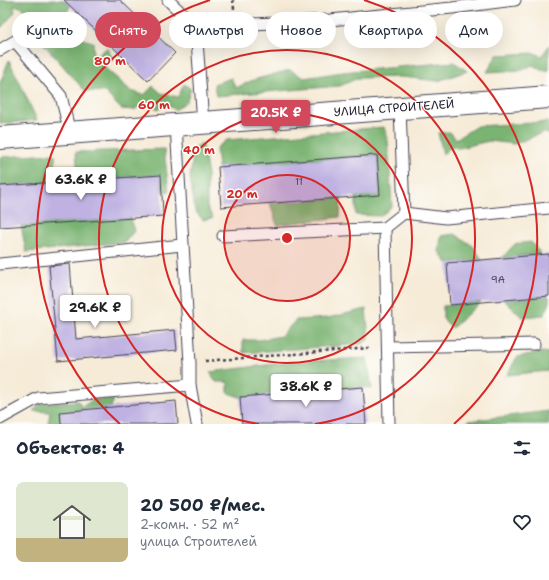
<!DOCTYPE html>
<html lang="ru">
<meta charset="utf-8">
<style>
:root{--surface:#fff;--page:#f2f2f3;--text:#1f2937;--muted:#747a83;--accent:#d1495b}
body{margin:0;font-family:"Shantell Sans",sans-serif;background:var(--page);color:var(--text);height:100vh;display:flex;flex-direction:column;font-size:15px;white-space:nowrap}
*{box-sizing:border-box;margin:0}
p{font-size:13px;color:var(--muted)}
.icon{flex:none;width:22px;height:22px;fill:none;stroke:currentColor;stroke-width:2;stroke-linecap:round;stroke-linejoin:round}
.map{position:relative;height:424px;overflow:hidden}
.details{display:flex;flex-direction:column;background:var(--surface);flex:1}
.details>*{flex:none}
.guide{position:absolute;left:12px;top:12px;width:525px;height:36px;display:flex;gap:8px}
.price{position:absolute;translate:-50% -34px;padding:0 9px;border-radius:4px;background:#fff;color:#222;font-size:13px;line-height:26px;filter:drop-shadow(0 1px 2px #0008)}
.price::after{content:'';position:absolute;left:50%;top:24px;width:12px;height:9px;margin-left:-6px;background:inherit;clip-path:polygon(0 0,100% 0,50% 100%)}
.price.selected{background:var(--accent);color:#fff}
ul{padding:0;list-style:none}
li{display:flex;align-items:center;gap:12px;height:100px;padding:0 16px}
li span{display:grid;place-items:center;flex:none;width:112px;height:80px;border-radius:8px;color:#555}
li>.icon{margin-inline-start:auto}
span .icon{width:48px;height:48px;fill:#fffc;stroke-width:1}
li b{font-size:17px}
h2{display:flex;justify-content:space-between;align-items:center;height:48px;padding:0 16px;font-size:17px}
.pill{padding:0 14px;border-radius:18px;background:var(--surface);box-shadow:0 4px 16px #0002;font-size:14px;line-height:36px}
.pill.selected{background:var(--accent);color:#fff}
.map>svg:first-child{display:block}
</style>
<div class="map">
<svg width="549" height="424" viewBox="0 0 549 424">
<rect width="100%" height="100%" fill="#fdfcf7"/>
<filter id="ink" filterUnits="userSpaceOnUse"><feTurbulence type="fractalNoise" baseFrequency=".025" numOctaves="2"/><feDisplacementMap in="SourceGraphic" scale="8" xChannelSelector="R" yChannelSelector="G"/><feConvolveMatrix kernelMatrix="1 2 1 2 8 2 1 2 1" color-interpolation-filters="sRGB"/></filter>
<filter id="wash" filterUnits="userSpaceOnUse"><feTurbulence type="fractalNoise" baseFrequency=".012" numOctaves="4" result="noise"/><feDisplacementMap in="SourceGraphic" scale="16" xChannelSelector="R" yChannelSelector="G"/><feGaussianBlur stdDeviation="0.9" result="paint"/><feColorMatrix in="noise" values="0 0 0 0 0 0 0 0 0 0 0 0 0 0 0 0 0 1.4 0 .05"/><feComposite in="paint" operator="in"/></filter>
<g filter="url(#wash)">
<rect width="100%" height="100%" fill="#f6ebd7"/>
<g fill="#7ab472" stroke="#4e6b56">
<polygon points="0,0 64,0 70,6 63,21 73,36 93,42 94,57 107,48 113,59 104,67 131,91 144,95 153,86 161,93 178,97 184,84 191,89 187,101 175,110 168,105 158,109 145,102 134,110 121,109 105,92 85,91 41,41 45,36 22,7 14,6 15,12 1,28 0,27"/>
<polygon points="549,45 549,70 545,71 532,65 523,70 487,72 497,55 534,53 542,56"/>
<polygon points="9,60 37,120 0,124 0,83"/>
<polygon points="454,62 467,71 438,81 402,77 358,78 340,86 216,96 214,84 231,78 236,88 253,80 290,70 304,78 342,72"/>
<polygon points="549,122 549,135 544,132 515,144 489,141 459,148 451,147 443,154 438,133 450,132 456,139 477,126"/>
<polygon points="384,127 388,141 392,206 381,216 356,215 356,196 380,194 377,155 218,167 216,148 227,140"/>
<polygon points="202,143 207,170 207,207 213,218 203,220 195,211 190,178 194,148"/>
<polygon points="164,149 169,192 162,191 160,175 78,180 76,152"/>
<polygon points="55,154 56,182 0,186 0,157"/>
<polygon points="341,198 340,217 277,225 270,203"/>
<polygon points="131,218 134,231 125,242 26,252 21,225"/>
<polygon points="455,234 473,246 482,260 447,263 439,252 441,236"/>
<polygon points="531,242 541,254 502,258 515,244"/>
<polygon points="549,296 549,305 544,315 522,317 504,300"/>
<polygon points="481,302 452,328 443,319 443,306"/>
<polygon points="366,309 369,339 361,344 243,353 243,340 259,340 281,336 296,320 328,318"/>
<polygon points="541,352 549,353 549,371 507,375 517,357"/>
<polygon points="367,358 372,389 363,387 240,397 228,393 228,382 216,382 210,372 291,362"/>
<polygon points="94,399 114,400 111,407 75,424 48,424 50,412 33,411 40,404 78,401 82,407"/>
<polygon points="549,411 549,424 468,424 468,421"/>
</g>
<g id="blocks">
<g fill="#bfb2e2">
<polygon points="64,0 120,0 175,53 148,81"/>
<polygon points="377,155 380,195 221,207 218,167"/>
<polygon points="161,175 163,216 0,227 0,186"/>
<polygon points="549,254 549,296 450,305 447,263"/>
<polygon points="70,264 76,339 175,330 177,350 58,361 49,266"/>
<polygon points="363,387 366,424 242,424 240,397"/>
<polygon points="176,401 178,424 61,424 60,412"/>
</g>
</g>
</g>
<g filter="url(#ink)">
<use href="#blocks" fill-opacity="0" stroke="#424052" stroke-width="1"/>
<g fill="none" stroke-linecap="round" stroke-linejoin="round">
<g stroke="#424052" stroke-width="13">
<g id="lane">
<polyline points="168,0 196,27 203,123"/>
<polyline points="196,27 330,20 452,8 515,0"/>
<polyline points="0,50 15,41 61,96 70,133"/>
<polyline points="400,108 404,213"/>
<polyline points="176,125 190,363 190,385 197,424"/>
<polyline points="385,228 389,424"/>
<polyline points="223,236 385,228 404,213 446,218 549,208"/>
<polyline points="0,264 182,245"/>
<polyline points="388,347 534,344"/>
<polyline points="0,419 38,398 190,385"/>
</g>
</g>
<g stroke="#424052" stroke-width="24">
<polyline id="street" points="0,138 549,97"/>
</g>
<g stroke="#424052" stroke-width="2.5" stroke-dasharray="3 3" stroke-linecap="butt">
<polyline points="233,0 234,9"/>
<polyline points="205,361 371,348"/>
</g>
<use href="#lane" stroke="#fff" stroke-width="11"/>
<use href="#street" stroke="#fff" stroke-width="22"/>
</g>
</g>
<circle cx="287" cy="238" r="63" fill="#d62828" fill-opacity=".12"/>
<g fill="none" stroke="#d62828" stroke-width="2">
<circle cx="287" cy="238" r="63"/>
<circle cx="287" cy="238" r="125"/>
<path d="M259 424A188 188 0 1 1 315 424"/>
<path d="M120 424A250 250 0 0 1 210 0M364 0A250 250 0 0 1 454 424"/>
</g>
<g text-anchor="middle" stroke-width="3" stroke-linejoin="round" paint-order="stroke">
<g font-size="10" fill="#494665">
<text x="299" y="185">11</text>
<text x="498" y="283">9А</text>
</g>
<g font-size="12" fill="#22223b" stroke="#fdfcf7">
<text transform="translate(394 108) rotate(-4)" y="4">УЛИЦА СТРОИТЕЛЕЙ</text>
</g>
</g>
<circle cx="287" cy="238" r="6" fill="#d62828" stroke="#fdfcf7" stroke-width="2"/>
<g font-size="12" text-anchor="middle" font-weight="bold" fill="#d62828" stroke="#fdfcf7" stroke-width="3" stroke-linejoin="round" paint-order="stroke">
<text x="110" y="65">80 m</text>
<text x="154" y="109">60 m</text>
<text x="199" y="154">40 m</text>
<text x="242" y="198">20 m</text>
</g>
</svg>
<b class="price selected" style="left:276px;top:134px">20.5K ₽</b>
<b class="price" style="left:81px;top:201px">63.6K ₽</b>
<b class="price" style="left:95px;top:329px">29.6K ₽</b>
<b class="price" style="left:306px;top:408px">38.6K ₽</b>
<div class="guide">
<a class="pill">Купить</a>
<a class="pill selected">Снять</a>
<a class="pill">Фильтры</a>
<a class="pill">Новое</a>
<a class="pill">Квартира</a>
<a class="pill">Дом</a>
</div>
</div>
<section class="details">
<h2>Объектов: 4<svg class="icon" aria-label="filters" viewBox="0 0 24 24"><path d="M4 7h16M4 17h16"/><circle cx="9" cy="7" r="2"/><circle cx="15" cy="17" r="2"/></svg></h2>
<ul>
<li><span style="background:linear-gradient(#dfe7d0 70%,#c2b280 0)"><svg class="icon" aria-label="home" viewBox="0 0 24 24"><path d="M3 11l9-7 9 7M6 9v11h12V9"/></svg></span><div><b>20 500 ₽/мес.</b><p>2-комн. · 52 m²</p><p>улица Строителей</p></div><svg class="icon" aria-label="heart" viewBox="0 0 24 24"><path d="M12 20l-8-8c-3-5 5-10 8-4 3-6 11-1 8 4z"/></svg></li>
</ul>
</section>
